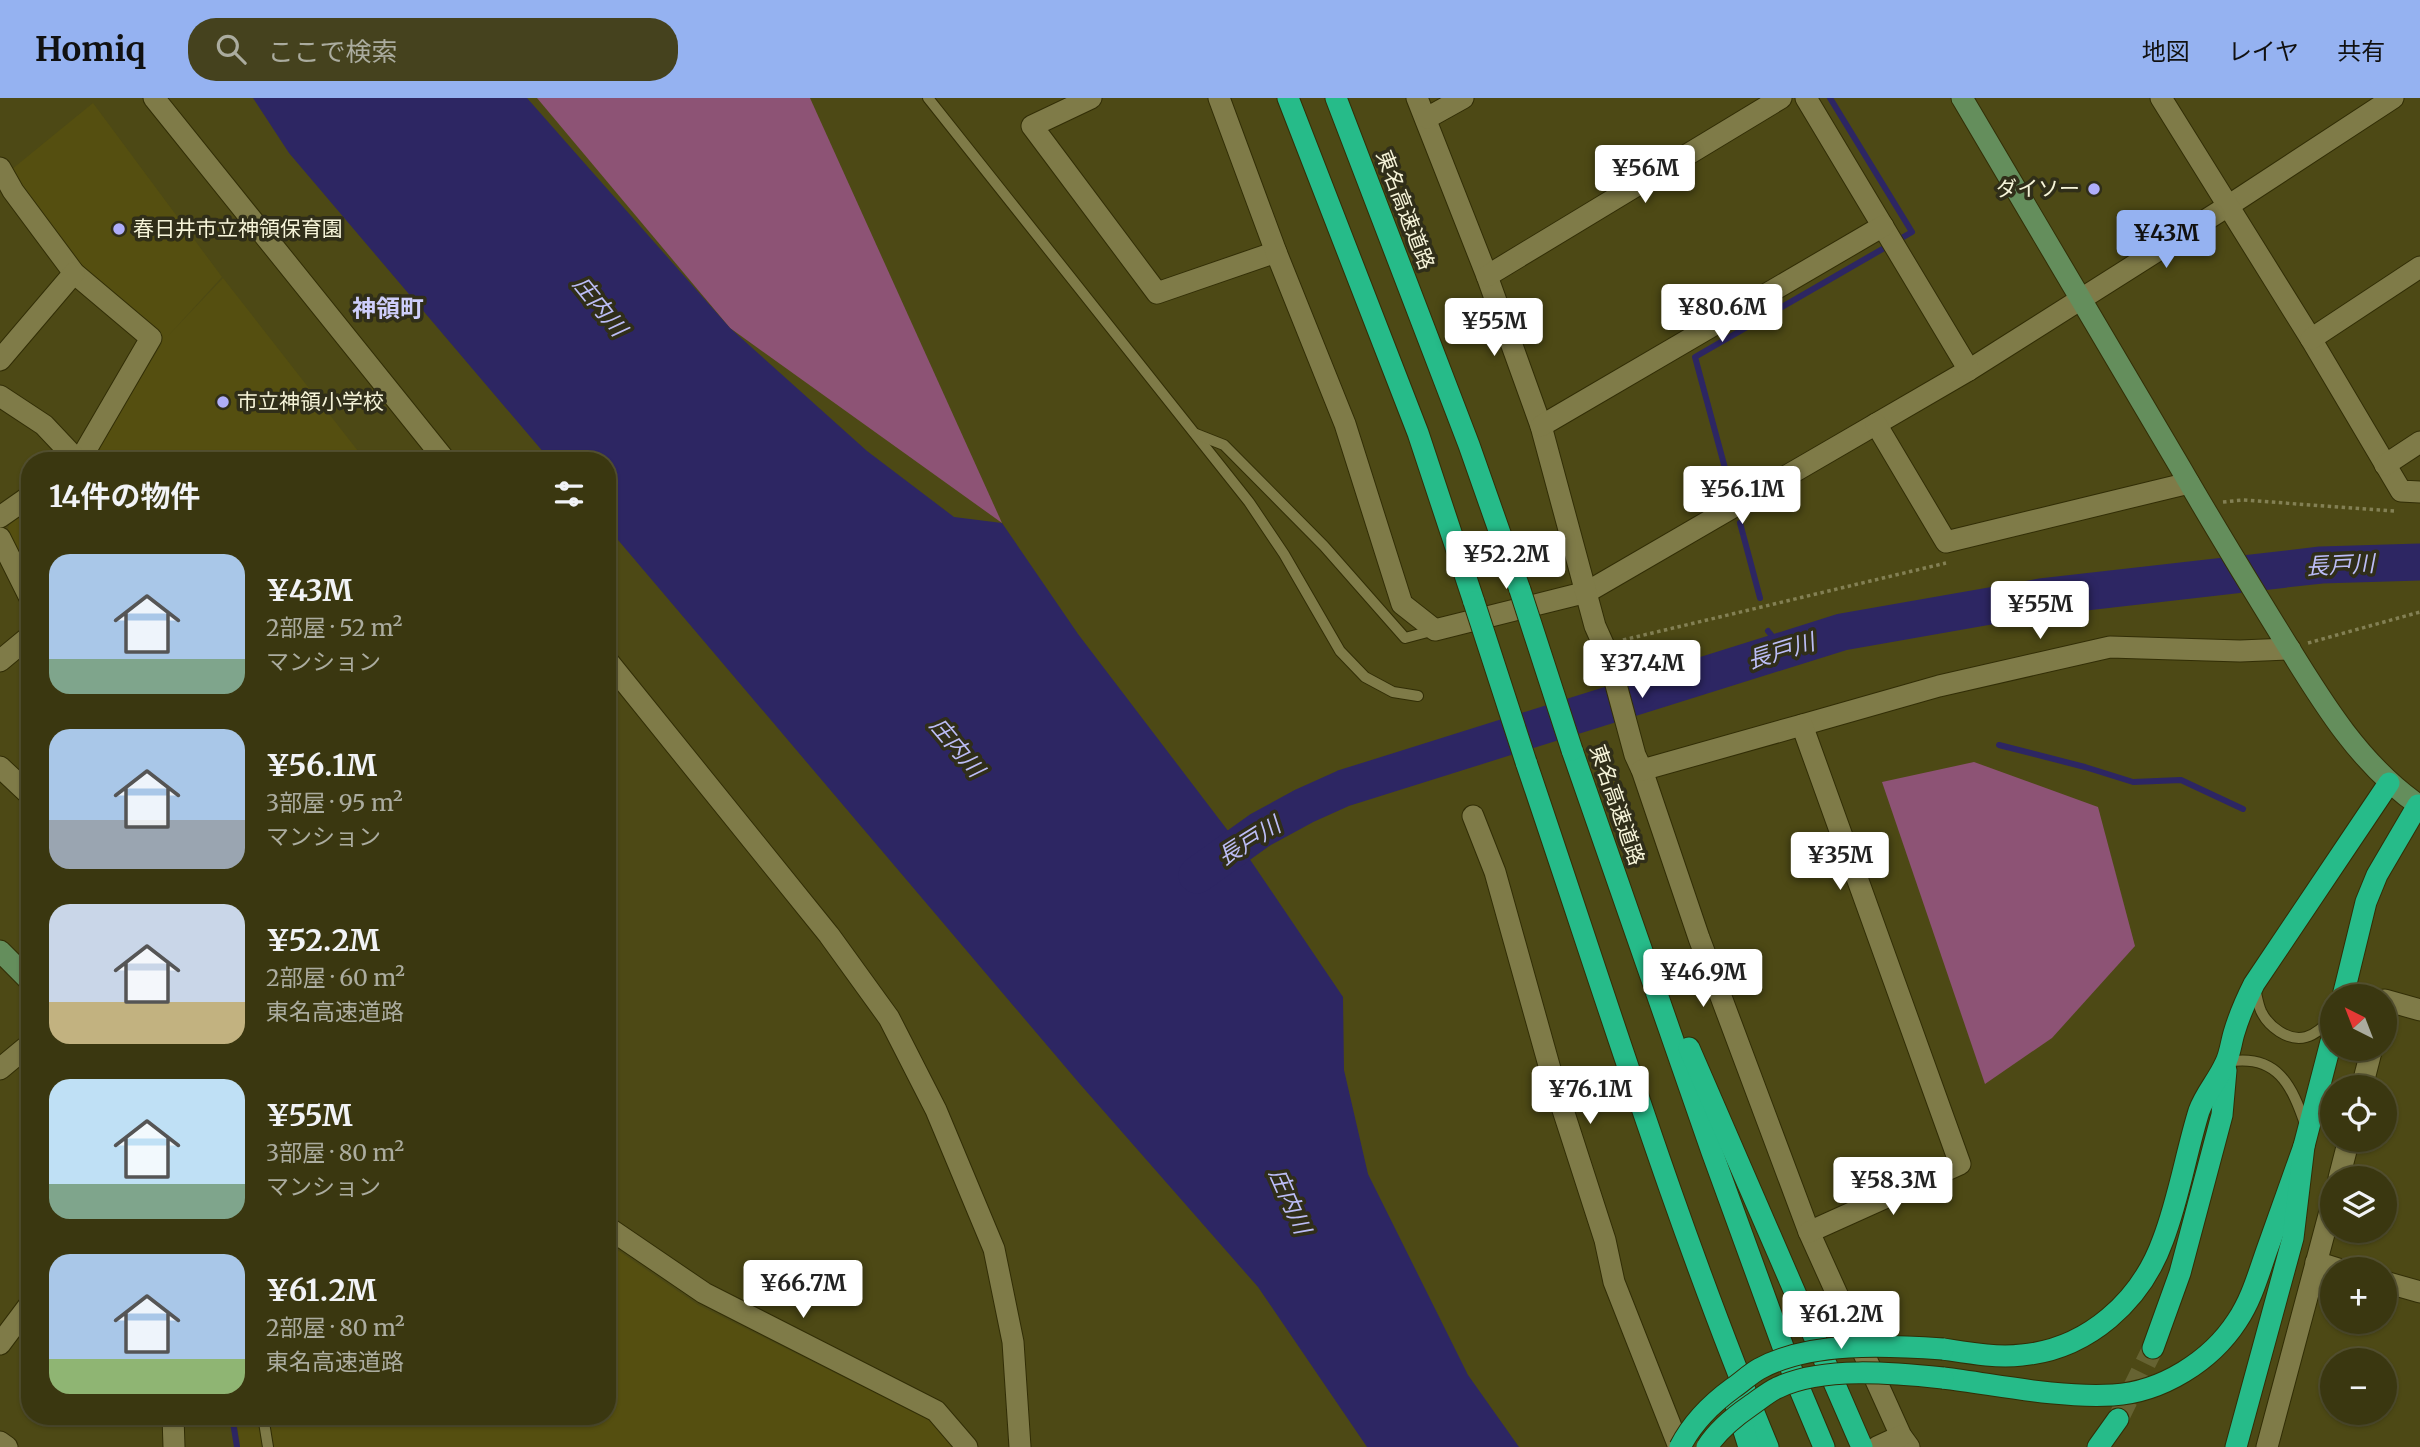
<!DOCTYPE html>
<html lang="ja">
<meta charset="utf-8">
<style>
:root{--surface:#3a3710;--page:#45421e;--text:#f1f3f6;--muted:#abac9f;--line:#545130;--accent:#95b2f1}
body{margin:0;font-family:Merriweather,"Noto Sans JP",serif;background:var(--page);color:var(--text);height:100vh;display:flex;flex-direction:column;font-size:26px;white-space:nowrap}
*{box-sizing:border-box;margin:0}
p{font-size:23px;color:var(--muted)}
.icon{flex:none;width:38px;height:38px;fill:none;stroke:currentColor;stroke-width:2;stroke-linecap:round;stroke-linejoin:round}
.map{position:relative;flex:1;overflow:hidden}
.sheet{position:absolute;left:21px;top:354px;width:595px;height:973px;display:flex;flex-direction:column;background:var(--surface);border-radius:28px;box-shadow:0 2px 5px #0004,0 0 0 2px var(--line)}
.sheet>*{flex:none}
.needle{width:46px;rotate:318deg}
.controls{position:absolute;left:2320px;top:886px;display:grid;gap:14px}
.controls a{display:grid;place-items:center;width:77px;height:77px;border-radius:50%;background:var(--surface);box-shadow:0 2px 5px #0004,0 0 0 2px var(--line);font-size:35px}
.price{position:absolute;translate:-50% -60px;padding:0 16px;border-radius:7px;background:#fff;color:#222;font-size:23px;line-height:46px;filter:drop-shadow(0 2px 4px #0008)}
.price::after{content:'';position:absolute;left:50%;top:42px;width:21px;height:16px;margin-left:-10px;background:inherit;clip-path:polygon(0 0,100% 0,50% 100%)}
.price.current{background:var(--accent);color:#111}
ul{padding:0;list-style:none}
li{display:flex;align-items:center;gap:21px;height:175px;padding:0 28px}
li span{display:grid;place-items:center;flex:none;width:196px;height:140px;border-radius:21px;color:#555}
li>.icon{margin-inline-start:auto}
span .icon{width:84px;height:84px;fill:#fffc;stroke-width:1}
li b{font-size:30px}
h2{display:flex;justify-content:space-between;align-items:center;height:84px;padding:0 28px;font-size:30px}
header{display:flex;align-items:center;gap:42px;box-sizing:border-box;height:98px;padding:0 35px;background:var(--accent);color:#111}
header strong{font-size:33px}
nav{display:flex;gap:38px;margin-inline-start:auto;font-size:24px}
.search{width:490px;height:63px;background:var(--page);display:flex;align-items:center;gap:18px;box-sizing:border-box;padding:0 24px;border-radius:28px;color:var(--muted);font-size:26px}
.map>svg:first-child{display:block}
</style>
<header>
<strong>Homiq</strong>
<div class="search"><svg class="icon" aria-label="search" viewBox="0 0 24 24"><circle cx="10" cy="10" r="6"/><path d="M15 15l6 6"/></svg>ここで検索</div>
<nav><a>地図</a><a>レイヤ</a><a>共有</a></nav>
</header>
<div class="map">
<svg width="2420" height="1349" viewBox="0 0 2420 1349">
<rect width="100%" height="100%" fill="#4d4915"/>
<g fill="#554f10">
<polygon points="93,5 222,179 167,239 223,180 365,362 91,362 162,245 80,167 21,95 11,72"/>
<polygon points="30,410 30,479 7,436 9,426"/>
<polygon points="607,1145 698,1207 930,1322 956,1349 240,1349 236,1318 607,1318"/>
</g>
<g fill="#8d5375">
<polygon points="537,0 810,0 1002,425 730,230"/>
<polygon points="1974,664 2098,709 2135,848 2052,940 1985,986 1882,684"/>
</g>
<polygon fill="#2d2663" points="253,0 527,0 730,230 867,353 954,419 1002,425 1078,536 1251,763 1343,899 1344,972 1368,1076 1468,1277 1519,1349 1367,1349 1258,1189 1079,985 607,429 607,362 550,362 289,55"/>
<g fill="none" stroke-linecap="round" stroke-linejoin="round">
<g stroke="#2d2663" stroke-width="6">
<polyline points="1732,396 1695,259 1912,134 1830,0"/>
<polyline points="1740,425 1760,500"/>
<polyline points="1768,533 1784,553"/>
<polyline points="1999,647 2085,669 2133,684 2181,682 2243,711"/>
<polyline points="232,1318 237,1349"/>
</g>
<polyline stroke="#2d2663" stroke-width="37" points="1197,777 1260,732 1304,708 1344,690 1842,534 2041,499 2321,467 2420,464"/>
<polyline stroke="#666332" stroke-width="21" stroke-dasharray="21 10" stroke-linecap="butt" points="2118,1321 2153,1250"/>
<g stroke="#322e06" stroke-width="12">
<g id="lane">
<polyline points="928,0 1249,404 1284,456 1340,553 1365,579 1393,594 1418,598"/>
<polyline points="1196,336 1224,347 1324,448 1405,540 1435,532"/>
<path d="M2255 891C2257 898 2258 906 2261 913 2268 928 2288 944 2306 939 2317 936 2325 927 2333 919"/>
<path d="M2227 964C2277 955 2292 987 2306 1029"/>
<polyline points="263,1318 268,1349"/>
</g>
</g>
<g stroke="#322e06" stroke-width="23">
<g id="street">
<polyline points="154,0 445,362"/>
<polyline points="1091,0 1032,28 1157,195 1276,154"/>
<polyline points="1219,0 1276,154 1345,326 1402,506 1435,532 1587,494 1969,272 2228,108 2393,0"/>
<polyline points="1417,0 1487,178 1541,328 1595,528 1608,557 1635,657 1642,672 1699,840 1809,1134 1901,1338 1909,1349"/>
<polyline points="1806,0 1969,272"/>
<polyline points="2161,0 2311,241 2401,393 2420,394"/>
<polyline points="1427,20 1463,0"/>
<polyline points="0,70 13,93 74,175 151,240 80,362"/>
<polyline points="1487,178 1781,0"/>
<polyline points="2311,241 2420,169"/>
<polyline points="0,262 74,175"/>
<polyline points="0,298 44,327 77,362"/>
<polyline points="1876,326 1946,444 2189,385"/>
<polyline points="1541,328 1883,128"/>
<polyline points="2385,367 2420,344"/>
<polyline points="0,419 30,398"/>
<polyline points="0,440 30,500"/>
<polyline points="607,562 829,837 889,920 936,1012 994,1151 1013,1244 1020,1349"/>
<polyline points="0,563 30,538"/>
<polyline points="1802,627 1939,588 2110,549 2240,553 2290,551"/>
<polyline points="0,669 30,697"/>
<polyline points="1642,672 1802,627 1960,1066 1809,1134"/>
<polyline points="1473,718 1495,774 1552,978 1605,1142 1614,1184 1679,1349"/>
<polyline points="2385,902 2420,912"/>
<polyline points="0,971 30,946"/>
<polyline points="2362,989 2372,950"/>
<polyline points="2339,1080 2349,1041"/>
<polyline points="607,1129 704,1195 936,1313 967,1349"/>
<polyline points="2316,1164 2338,1171"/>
<polyline points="2385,1184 2420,1194"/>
<polyline points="0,1246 30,1206"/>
<polyline points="173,1318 174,1349"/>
<polyline points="0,1344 7,1349"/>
<polyline points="1877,1349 1901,1338"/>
<polyline points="2267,1349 2333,1102"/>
</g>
</g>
<g stroke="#322e06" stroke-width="23">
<g id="secondary">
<path d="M1962 0C2035 123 2108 246 2180 369 2210 421 2241 472 2273 524 2314 590 2354 663 2420 708"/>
<polyline points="0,853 30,883"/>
</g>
</g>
<g stroke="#322e06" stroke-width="23">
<g id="highway">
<polyline points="1288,0 1418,335 1474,504"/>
<polyline points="1336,0 1469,347 1520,492"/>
<polyline points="1572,652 1712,1054 1790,1268 1824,1349"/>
<path d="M1526 664C1604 893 1675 1125 1768 1349"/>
<polyline points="2343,898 2366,804 2377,777 2418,707"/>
<polyline points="1689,950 1862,1349"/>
<polyline points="2153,1250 2180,1175 2222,1017 2226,972"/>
<path d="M1943 1251C1969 1255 1996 1260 2022 1257 2088 1251 2141 1203 2163 1142 2179 1100 2186 1055 2199 1013 2205 996 2218 982 2225 966 2230 957 2231 945 2234 935 2239 918 2246 902 2254 886L2389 685"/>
<path d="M1943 1280C1999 1287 2057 1300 2113 1297 2162 1294 2211 1263 2237 1223 2252 1201 2259 1174 2268 1149 2280 1115 2292 1082 2304 1048"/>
<polyline points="1734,1301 1749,1349"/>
<polyline points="2098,1349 2118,1321"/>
<polyline points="2236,1349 2293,1140 2304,1048 2333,936"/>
</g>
</g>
<g stroke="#838054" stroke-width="3.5" stroke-dasharray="3.5 3.5" stroke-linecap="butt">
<polyline points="2223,404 2243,402 2394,413"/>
<polyline points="1623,542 1946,465"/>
<polyline points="2308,545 2420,514"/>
</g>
<use href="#lane" stroke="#7f7b48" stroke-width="10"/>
<use href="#street" stroke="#7f7b48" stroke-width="21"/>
<use href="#secondary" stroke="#648e5c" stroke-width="21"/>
<use href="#highway" stroke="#26bb89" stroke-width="21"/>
<g stroke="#322e06" stroke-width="23" stroke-linecap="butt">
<g id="highway-bridge">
<polyline points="1520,492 1572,652"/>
<polyline points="1474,504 1526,664"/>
<path d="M1680 1349C1692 1325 1711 1306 1733 1290 1742 1284 1750 1276 1759 1271 1810 1243 1886 1247 1943 1251"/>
<path d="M1707 1349C1718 1332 1734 1319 1750 1308 1759 1302 1768 1294 1777 1290 1822 1268 1894 1275 1943 1280"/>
</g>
</g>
<use href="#highway-bridge" stroke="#26bb89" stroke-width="21"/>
</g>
<g fill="#afaefa" stroke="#302e19" stroke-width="2.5">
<circle cx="2094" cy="91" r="7"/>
<circle cx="119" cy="131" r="7"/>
<circle cx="223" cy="304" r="7"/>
</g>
<g text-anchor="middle" stroke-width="7" stroke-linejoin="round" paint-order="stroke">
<g font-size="21" fill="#f6f4d9" stroke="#302e19" text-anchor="start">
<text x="2080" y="98" text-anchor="end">ダイソー</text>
<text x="133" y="138">春日井市立神領保育園</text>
<text x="237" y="311">市立神領小学校</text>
</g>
<g font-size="21" fill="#f6f4d9" stroke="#302e19">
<text transform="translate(1405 112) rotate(69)" y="7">東名高速道路</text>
<text transform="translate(1617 707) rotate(71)" y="7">東名高速道路</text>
</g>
<g font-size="23" font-style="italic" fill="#bcbdf6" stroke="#302e19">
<text transform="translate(600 208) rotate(51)" y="8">庄内川</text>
<text transform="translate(2340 467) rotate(-3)" y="8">長戸川</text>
<text transform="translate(1781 553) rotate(-17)" y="8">長戸川</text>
<text transform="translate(957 649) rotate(50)" y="8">庄内川</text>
<text transform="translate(1249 743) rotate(-32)" y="8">長戸川</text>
<text transform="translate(1290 1103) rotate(66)" y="8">庄内川</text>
</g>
<g font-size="24" font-weight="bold" fill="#cecefa" stroke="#302e19">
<text x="388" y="219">神領町</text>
</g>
</g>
</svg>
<div class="controls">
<a><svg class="needle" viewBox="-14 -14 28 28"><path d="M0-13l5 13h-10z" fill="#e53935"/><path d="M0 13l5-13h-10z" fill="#abac9f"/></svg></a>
<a><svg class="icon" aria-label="locate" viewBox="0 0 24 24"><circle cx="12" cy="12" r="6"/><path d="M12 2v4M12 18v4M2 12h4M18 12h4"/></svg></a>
<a><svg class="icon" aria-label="layers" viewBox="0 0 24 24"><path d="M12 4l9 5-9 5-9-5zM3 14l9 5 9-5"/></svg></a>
<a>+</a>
<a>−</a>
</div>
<b class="price" style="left:1645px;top:107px">¥56M</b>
<b class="price current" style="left:2166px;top:172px">¥43M</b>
<b class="price" style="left:1722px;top:246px">¥80.6M</b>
<b class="price" style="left:1494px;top:260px">¥55M</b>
<b class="price" style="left:1742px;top:428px">¥56.1M</b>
<b class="price" style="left:1506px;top:493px">¥52.2M</b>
<b class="price" style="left:2040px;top:543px">¥55M</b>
<b class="price" style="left:1642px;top:602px">¥37.4M</b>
<b class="price" style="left:1840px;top:794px">¥35M</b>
<b class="price" style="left:1703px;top:911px">¥46.9M</b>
<b class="price" style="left:1590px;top:1028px">¥76.1M</b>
<b class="price" style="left:1893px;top:1119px">¥58.3M</b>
<b class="price" style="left:803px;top:1222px">¥66.7M</b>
<b class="price" style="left:1841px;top:1253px">¥61.2M</b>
<section class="sheet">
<h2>14件の物件<svg class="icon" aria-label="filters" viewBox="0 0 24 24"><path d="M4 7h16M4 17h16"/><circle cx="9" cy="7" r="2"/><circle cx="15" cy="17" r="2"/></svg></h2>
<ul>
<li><span style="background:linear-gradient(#a9c7e8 75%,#7fa58c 0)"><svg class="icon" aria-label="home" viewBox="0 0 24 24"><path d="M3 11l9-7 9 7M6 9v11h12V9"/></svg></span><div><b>¥43M</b><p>2部屋 · 52 m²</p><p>マンション</p></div></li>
<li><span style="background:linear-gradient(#a9c7e8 65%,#9aa5b1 0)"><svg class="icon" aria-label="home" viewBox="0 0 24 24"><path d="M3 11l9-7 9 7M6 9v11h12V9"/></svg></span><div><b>¥56.1M</b><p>3部屋 · 95 m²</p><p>マンション</p></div></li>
<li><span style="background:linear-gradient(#c9d6e8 70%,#c2b280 0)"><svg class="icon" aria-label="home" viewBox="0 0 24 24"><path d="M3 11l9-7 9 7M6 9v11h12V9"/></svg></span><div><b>¥52.2M</b><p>2部屋 · 60 m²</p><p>東名高速道路</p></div></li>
<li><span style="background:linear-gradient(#bfe0f5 75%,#7fa58c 0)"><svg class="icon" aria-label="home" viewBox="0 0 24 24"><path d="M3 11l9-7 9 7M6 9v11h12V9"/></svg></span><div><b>¥55M</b><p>3部屋 · 80 m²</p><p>マンション</p></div></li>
<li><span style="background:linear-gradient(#a9c7e8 75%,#8fb573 0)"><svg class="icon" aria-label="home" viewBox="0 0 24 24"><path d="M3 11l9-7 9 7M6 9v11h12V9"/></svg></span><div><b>¥61.2M</b><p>2部屋 · 80 m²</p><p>東名高速道路</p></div></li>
</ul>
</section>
</div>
